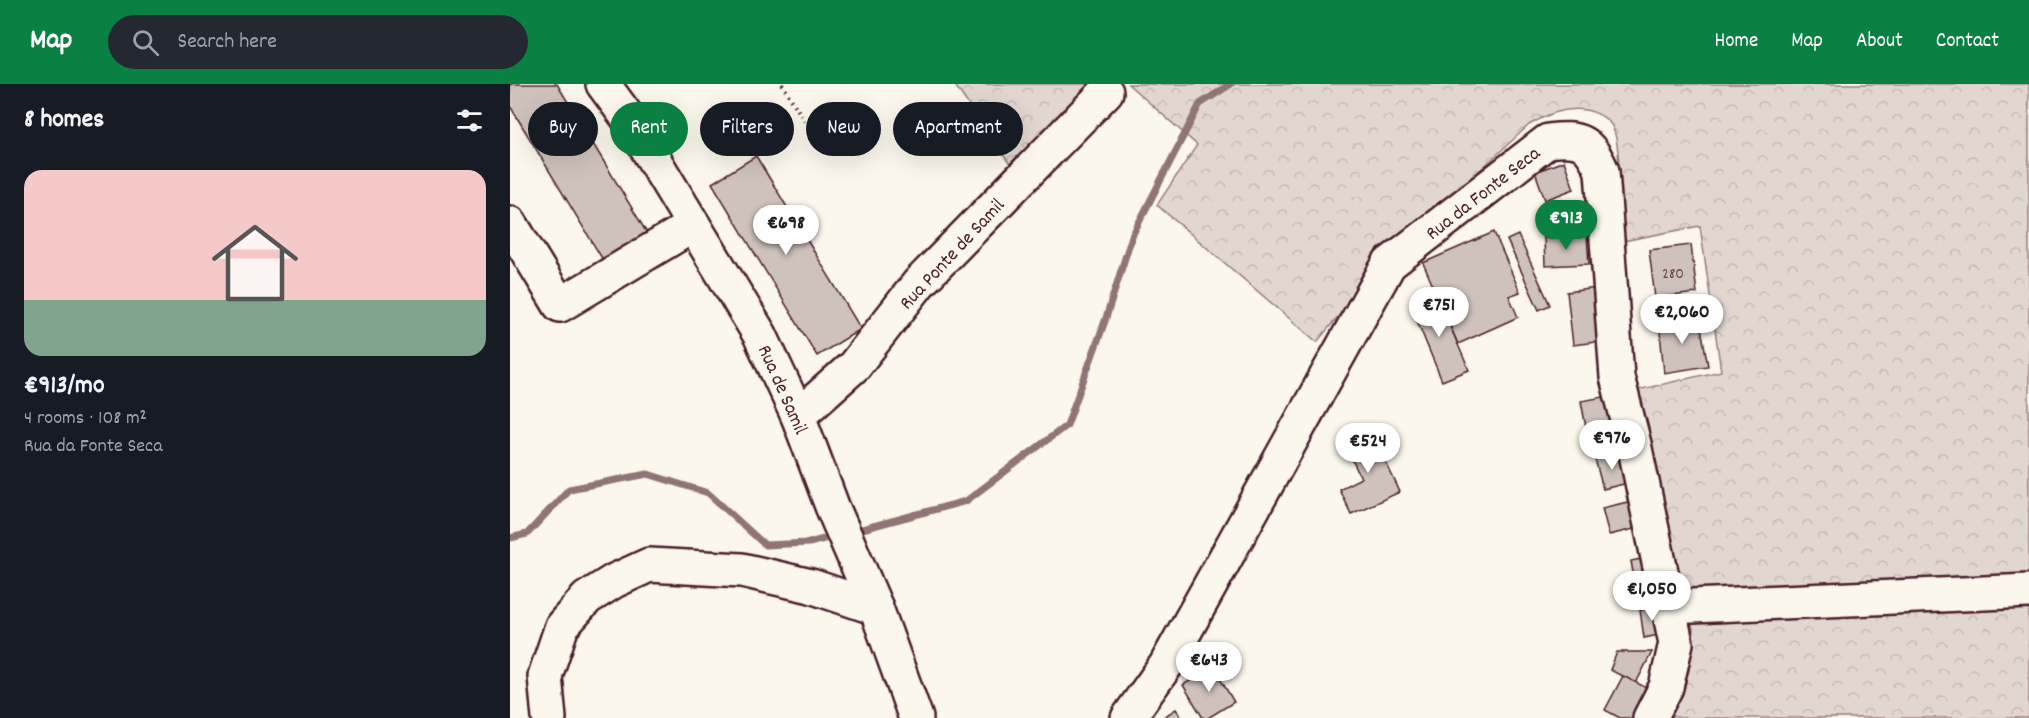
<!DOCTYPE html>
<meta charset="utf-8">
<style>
:root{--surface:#171b24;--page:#242831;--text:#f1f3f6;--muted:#9ea1a6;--line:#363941;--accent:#0b8043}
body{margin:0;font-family:Dekko,sans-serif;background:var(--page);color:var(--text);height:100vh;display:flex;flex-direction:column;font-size:22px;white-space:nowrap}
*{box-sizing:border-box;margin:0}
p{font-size:20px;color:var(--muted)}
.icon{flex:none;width:33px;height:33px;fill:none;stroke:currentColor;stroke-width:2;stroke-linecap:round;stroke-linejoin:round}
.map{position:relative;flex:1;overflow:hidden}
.sheet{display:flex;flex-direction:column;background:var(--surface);width:510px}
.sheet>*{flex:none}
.guide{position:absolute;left:18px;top:18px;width:570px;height:54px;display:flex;gap:12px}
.price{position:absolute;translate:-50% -51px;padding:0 14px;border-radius:21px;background:#fff;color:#222;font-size:20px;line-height:39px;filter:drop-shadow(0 2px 3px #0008)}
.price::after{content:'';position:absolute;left:50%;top:36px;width:18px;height:14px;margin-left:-9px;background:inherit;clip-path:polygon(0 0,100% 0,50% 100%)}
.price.on{background:var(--accent);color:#fff}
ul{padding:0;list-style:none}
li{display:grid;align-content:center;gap:12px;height:318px;padding:0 24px}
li+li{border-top:2px solid var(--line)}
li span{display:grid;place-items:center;height:186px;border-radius:18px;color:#555}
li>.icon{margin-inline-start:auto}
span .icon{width:108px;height:108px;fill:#fffc;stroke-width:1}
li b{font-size:26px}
h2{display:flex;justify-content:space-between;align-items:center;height:72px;padding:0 24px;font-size:26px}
.pill{padding:0 21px;border-radius:27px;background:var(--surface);box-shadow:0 6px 24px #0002;font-size:21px;line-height:54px}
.pill.on{background:var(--accent);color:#fff}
header{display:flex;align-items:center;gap:36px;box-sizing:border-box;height:84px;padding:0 30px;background:var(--accent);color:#fff}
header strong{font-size:28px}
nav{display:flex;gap:33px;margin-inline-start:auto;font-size:21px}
.search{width:420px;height:54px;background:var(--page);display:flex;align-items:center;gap:15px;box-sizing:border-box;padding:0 21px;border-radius:33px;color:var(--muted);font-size:22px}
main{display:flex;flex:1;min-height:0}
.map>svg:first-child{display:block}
</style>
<header>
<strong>Map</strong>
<div class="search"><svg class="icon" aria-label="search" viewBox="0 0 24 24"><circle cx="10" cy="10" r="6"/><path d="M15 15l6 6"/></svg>Search here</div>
<nav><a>Home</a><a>Map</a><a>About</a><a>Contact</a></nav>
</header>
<main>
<section class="sheet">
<h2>8 homes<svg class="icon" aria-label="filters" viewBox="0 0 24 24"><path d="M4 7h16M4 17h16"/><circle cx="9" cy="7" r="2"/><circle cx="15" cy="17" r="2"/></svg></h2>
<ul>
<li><span style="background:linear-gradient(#f6c9c9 70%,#7fa58c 0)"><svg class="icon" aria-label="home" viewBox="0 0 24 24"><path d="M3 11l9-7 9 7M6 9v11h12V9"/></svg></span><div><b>€913/mo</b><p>4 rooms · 108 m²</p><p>Rua da Fonte Seca</p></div></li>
</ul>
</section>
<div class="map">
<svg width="1519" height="634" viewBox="0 0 1519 634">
<defs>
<pattern id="forest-crowns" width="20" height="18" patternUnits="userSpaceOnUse" patternTransform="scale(1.5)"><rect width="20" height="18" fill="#e2d7d0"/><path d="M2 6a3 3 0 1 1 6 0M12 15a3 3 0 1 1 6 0" fill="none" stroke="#c3b8b3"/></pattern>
</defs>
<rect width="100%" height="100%" fill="#fbf7ec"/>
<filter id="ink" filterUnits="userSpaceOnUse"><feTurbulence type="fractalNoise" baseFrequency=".0167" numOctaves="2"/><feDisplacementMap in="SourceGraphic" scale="12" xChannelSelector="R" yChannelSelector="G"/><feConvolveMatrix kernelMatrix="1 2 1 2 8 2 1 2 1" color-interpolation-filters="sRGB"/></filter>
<g filter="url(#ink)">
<g fill="url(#forest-crowns)" stroke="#967b7e" stroke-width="1.5">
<polygon points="444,0 597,0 506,89"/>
<path d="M618 0H1519V634H1172L1160 632 1179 587 1183 545 1123 307 1211 287 1190 142 1108 158C1108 134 1114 56 1100 39 1094 32 1085 28 1076 26 1054 23 1038 30 1019 41L882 167 807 258 647 121 687 61Z"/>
</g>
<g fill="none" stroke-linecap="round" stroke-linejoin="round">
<g stroke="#907477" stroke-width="7">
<polyline points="341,448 456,417 557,341 595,237 622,152 690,20 721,0"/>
<polyline points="0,454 17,450 59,405 138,390 198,409 255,461 299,459 325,452"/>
</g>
</g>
<g fill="#cfc2bc" stroke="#4a1f2b" stroke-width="1.5">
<polygon points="0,0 47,0 140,154 96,181 0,22"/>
<polygon points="246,72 351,245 307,272 202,99"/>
<polygon points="1054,77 1064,105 1035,116 1025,88"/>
<polygon points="1076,125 1077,152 1034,154 1033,126"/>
<polygon points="984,148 1010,208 999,212 1008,233 948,260 913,179"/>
<polygon points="1008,151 1040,221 1029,226 997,156"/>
<polygon points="1077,152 1079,180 1035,182 1034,154"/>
<polygon points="1181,161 1187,209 1145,214 1139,166"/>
<polygon points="1087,204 1093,257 1063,261 1057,208"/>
<polygon points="926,210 959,286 932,297 900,220"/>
<polygon points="1189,233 1198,282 1154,289 1149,238"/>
<polygon points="1099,312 1105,343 1077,349 1071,317"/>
<polygon points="860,345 890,408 841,430 829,405 851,394 833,357"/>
<polygon points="1111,368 1118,399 1093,405 1085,375"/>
<polygon points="1122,417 1128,444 1099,451 1092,424"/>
<polygon points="1141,473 1147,502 1126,506 1121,477"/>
<polygon points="1150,523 1154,550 1134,554 1130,526"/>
<polygon points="1107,568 1142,568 1126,599 1100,586"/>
<polygon points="703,583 724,618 698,634 693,634 673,601"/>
<polygon points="1113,592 1139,605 1124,634 1110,634 1095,626"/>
<polygon points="666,625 672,634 652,634"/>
</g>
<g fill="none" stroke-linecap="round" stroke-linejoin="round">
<g stroke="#4a1f2b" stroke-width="38">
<g id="minor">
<polyline points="93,0 121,38 250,251 288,332 322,422 366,524 406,634"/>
<polyline points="0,139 50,221 182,142"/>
<polyline points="288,332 344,282 409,199 596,8"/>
<polyline points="1160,523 1519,507"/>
<polyline points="39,634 35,592 52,542 77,514 104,497 139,481 232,486 301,502 366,524"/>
<path d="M618 634 656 581 879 180 1038 57C1070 53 1079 57 1092 87L1107 293 1124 360 1166 559 1156 603 1140 634"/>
</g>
</g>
<polyline stroke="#4a1f2b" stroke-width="4" stroke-dasharray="1.5 4.5" stroke-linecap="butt" points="272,0 295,38"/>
<use href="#minor" stroke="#fbf7ec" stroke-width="33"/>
</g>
</g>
<g text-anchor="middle" stroke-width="5" stroke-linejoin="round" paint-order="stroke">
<g font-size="16" fill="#6b484f">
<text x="1163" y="194">280</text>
</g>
<g font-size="20" fill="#4a1f2b" stroke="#fbf7ec">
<text transform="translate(972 108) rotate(-38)" y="7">Rua da Fonte Seca</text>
<text transform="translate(441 169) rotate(-47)" y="7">Rua Ponte de Samil</text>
<text transform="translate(274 305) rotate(66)" y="7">Rua de Samil</text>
</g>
</g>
</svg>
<b class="price on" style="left:1056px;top:167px">€913</b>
<b class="price" style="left:276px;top:172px">€698</b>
<b class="price" style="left:929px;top:254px">€751</b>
<b class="price" style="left:1172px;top:261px">€2,060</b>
<b class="price" style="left:1102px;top:387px">€976</b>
<b class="price" style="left:858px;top:390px">€524</b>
<b class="price" style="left:1142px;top:538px">€1,050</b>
<b class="price" style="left:699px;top:609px">€643</b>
<div class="guide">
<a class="pill">Buy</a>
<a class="pill on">Rent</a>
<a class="pill">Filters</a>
<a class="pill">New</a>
<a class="pill">Apartment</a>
</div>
</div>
</main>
